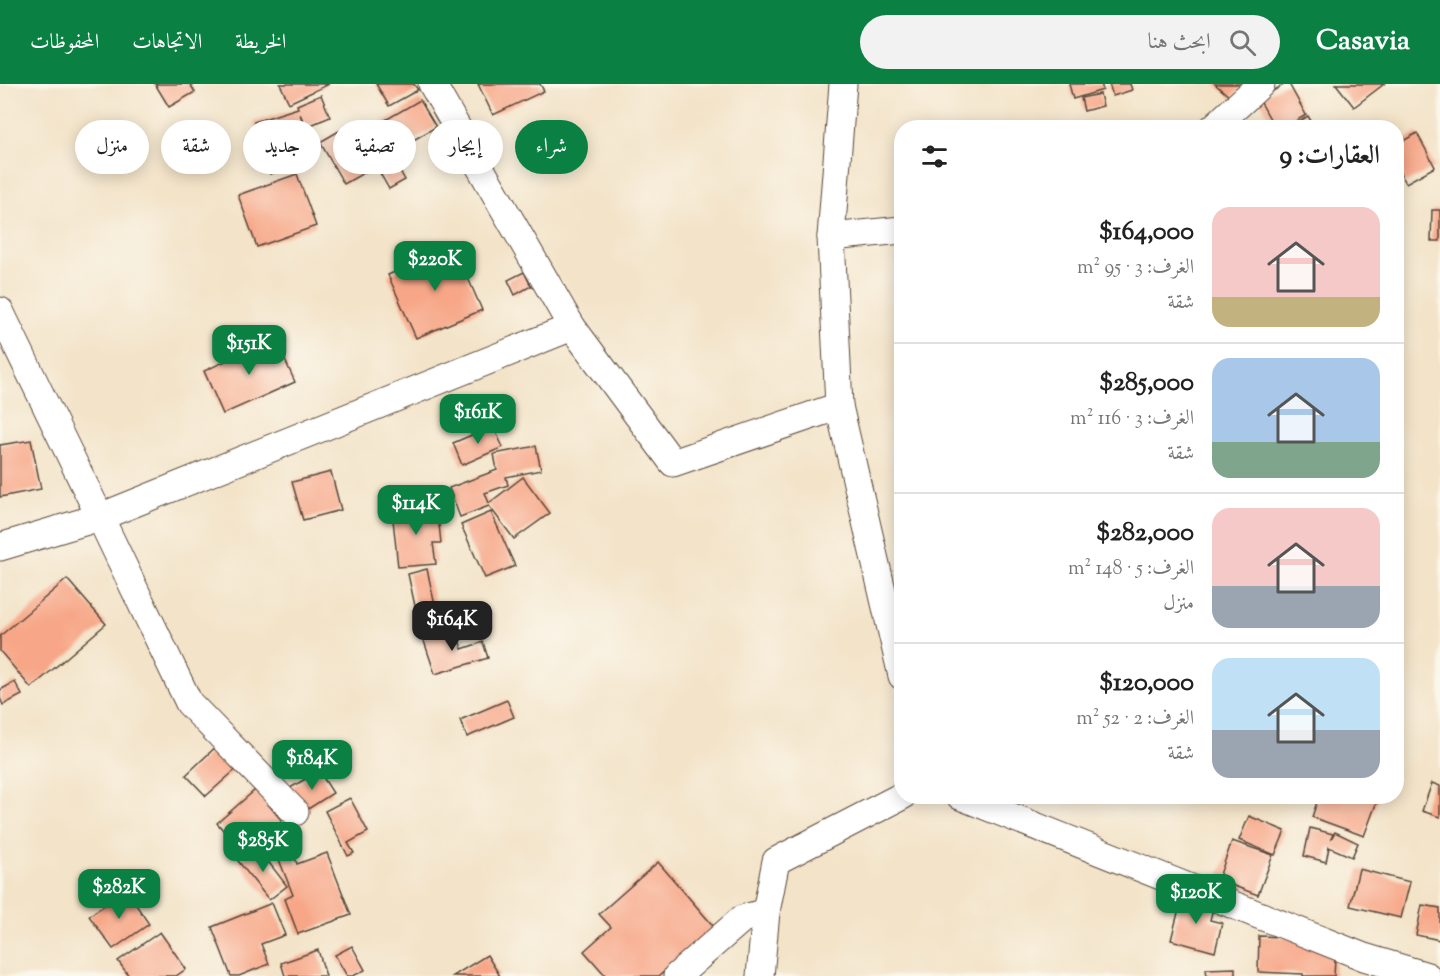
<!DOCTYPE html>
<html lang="ar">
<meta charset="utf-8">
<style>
:root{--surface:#fff;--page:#f2f2f2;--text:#222;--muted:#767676;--line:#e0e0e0;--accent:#0b8043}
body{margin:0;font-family:"Sorts Mill Goudy",Amiri,serif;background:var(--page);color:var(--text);direction:rtl;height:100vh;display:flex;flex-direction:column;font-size:22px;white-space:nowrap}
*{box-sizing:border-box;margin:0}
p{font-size:20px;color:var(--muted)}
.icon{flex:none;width:33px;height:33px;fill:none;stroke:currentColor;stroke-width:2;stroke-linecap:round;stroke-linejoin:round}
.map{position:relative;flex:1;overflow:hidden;direction:ltr}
.drawer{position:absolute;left:894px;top:36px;width:510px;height:684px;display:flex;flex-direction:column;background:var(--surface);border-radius:24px;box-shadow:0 3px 15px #0003;direction:rtl}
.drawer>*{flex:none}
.top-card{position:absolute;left:18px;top:36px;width:570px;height:54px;direction:rtl;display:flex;gap:12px}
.price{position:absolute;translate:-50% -51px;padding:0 14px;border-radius:12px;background:var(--accent);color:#fff;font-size:20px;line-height:39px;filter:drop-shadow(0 2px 3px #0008)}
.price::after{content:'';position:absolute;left:50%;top:36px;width:18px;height:14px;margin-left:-9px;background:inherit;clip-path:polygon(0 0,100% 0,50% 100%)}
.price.active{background:#222;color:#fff}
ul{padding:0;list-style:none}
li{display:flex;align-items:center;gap:18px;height:150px;padding:0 24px}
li+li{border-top:2px solid var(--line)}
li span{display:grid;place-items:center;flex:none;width:168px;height:120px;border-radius:18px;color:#555}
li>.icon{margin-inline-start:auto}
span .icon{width:72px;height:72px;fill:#fffc;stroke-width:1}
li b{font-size:26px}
h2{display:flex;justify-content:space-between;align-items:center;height:72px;padding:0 24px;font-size:26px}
.pill{padding:0 21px;border-radius:27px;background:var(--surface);box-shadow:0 3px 15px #0003;font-size:21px;line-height:54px}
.pill.active{background:var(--accent);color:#fff}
header{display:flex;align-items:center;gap:36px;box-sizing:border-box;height:84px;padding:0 30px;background:var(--accent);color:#fff}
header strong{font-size:28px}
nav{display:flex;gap:33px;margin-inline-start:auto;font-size:21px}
.search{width:420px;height:54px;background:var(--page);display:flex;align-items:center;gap:15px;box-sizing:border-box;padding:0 21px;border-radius:33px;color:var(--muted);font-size:22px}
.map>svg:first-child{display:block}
</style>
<header>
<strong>Casavia</strong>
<div class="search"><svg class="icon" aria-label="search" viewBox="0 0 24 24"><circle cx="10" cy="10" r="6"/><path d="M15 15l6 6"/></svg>ابحث هنا</div>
<nav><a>الخريطة</a><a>الاتجاهات</a><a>المحفوظات</a></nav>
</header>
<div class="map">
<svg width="1440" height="892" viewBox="0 0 1440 892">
<rect width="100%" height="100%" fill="#fbf7ec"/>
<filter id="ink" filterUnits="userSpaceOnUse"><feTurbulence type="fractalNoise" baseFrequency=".0167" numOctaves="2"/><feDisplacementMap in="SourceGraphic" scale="12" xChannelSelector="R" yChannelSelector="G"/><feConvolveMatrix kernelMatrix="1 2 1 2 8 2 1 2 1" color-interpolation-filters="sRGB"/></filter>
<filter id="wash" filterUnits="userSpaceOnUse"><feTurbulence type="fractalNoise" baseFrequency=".008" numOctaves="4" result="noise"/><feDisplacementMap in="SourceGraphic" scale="24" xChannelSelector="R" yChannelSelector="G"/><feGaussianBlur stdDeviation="1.35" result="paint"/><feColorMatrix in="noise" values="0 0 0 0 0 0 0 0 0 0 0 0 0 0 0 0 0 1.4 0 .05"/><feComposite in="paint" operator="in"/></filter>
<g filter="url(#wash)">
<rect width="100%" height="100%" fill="#f3e3c8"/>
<g id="blocks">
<g fill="#f7a788">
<polygon points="155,0 190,0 195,8 169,23"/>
<polygon points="280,0 329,0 289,19"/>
<polygon points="376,0 414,0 418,6 389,22"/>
<polygon points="478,0 540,0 544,7 493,31"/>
<polygon points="1069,0 1101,0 1103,6 1073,15"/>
<polygon points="1109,0 1130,0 1132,6 1113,12"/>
<polygon points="1215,0 1244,0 1231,14"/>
<polygon points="1285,0 1289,0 1306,31 1284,44 1275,44 1259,15"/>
<polygon points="1336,0 1384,0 1354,23"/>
<polygon points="1100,10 1103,22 1084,27 1081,14"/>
<polygon points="321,11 330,33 306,43 300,30 315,75 270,90 254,38 298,24 297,21"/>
<polygon points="420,16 436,43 398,65 382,38"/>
<polygon points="1308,32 1315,44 1290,44"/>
<polygon points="339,47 350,66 379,50 405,96 389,105 376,82 344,100 320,58"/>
<polygon points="1417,49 1435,83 1406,99 1396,81 1396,61"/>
<polygon points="297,90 316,142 257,163 238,111"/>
<polygon points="1432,126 1440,126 1440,157 1431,157"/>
<polygon points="454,162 482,226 416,254 388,191"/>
<polygon points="524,188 531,202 515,211 508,196"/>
<polygon points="275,254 295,298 223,330 204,287"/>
<polygon points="493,342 503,363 462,381 453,359"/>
<polygon points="31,356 41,405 0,413 0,361"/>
<polygon points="536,362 541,386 506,393 508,401 485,409 489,419 523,393 550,429 514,455 489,422 460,433 449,404 497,386 494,370"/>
<polygon points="331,388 341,426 303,436 292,398"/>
<polygon points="437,422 441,459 433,459 436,480 398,483 392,426"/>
<polygon points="491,428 515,482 485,494 461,441"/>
<polygon points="427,485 436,526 417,531 408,490"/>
<polygon points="67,495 106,540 31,604 0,567 0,552"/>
<polygon points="455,544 462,565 483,558 488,574 435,590 423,554"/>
<polygon points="15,598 22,611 3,621 0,614 0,606"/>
<polygon points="507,616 514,633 467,653 460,636"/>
<polygon points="222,657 242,680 206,712 186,691"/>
<polygon points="319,687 333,709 305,727 290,704"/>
<polygon points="1432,699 1440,702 1440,733 1422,727"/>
<polygon points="262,700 275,714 268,720 282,737 244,770 217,739"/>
<polygon points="1319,712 1379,712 1364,752 1312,733"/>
<polygon points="350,714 368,748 348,759 354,769 348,772 325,727"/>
<polygon points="1249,732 1285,747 1275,771 1239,756"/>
<polygon points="1310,744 1333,750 1331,755 1335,748 1358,759 1352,773 1329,763 1326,778 1304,772"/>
<polygon points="1232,757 1273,771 1258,811 1218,796"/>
<polygon points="257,763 287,802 269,816 238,777"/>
<polygon points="293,768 297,780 327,769 351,831 298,850 285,815 293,811 278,773"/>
<polygon points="658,778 715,844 659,892 606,892 584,867 611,843 599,830"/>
<polygon points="1359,785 1410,798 1401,834 1350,822"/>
<polygon points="126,806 149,840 113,865 89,832"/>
<polygon points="1182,813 1214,821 1210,836 1222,839 1215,868 1171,856"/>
<polygon points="272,819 285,851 261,860 269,880 239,892 231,892 212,843"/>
<polygon points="1422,821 1440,824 1440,856 1416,851"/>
<polygon points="160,848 186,885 176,892 129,892 118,877"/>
<polygon points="1259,852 1336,855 1334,892 1303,892 1303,890 1258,888"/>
<polygon points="352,862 365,886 353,892 347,892 335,871"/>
<polygon points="318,866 326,892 285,892 281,879"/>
<polygon points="487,871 500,892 453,892"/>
<polygon points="1235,884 1235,892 1207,892 1206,885"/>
</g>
</g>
</g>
<g filter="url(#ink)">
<use href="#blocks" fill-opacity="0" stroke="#574638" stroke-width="1.5"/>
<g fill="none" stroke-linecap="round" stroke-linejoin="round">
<g stroke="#574638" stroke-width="29">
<g id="minor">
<polyline points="432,0 572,243 673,379 839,322"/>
<polyline points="843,0 831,153 839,322 902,592"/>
<polyline points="1213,44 1261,0"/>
<polyline points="831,153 902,146"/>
<polyline points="0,227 100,433 189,619 295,728"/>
<polyline points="0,463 100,433 572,243"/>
<polyline points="960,712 1364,873 1427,892"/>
<polyline points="677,892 742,835 766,828"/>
<polyline points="760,892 766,828 776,777 902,712"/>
</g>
</g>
<use href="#minor" stroke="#fff" stroke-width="27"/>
</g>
</g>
</svg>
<b class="price" style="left:435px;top:208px">$220K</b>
<b class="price" style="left:249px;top:292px">$151K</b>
<b class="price" style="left:478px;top:361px">$161K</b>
<b class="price" style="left:416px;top:452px">$114K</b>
<b class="price active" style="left:452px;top:568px">$164K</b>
<b class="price" style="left:312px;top:707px">$184K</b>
<b class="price" style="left:263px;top:789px">$285K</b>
<b class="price" style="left:119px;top:836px">$282K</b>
<b class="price" style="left:1196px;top:841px">$120K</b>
<div class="top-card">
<a class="pill active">شراء</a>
<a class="pill">إيجار</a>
<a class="pill">تصفية</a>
<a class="pill">جديد</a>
<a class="pill">شقة</a>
<a class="pill">منزل</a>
</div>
<section class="drawer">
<h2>العقارات: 9<svg class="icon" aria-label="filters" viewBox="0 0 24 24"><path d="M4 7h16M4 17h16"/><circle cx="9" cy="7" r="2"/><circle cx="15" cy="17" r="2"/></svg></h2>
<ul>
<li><span style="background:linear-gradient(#f6c9c9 75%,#c2b280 0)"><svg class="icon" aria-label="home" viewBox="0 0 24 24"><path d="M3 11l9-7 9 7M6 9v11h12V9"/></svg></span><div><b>$164,000</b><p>الغرف: 3 · 95 m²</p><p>شقة</p></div></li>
<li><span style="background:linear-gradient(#a9c7e8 70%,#7fa58c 0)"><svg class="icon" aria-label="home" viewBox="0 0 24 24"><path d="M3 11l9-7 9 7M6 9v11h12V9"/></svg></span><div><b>$285,000</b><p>الغرف: 3 · 116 m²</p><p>شقة</p></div></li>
<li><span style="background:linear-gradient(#f6c9c9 65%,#9aa5b1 0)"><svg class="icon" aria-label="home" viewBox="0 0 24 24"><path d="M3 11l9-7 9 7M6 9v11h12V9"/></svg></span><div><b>$282,000</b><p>الغرف: 5 · 148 m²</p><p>منزل</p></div></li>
<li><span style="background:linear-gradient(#bfe0f5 60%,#9aa5b1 0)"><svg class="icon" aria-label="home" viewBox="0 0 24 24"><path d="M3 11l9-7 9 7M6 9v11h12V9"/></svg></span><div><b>$120,000</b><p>الغرف: 2 · 52 m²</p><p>شقة</p></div></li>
</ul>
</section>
</div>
